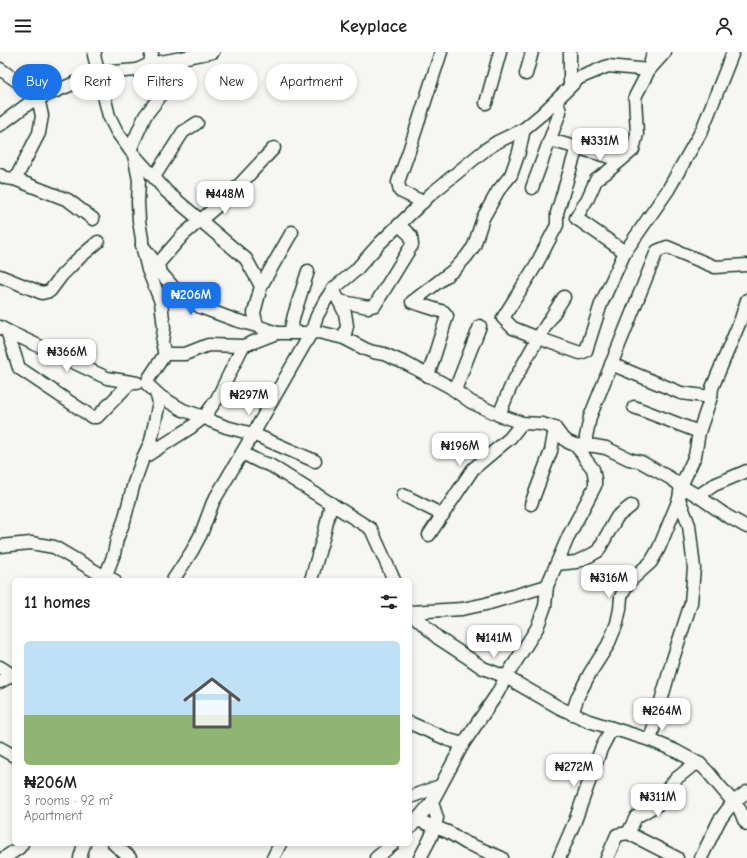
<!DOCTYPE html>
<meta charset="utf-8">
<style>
:root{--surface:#fff;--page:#f2f2f2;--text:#222;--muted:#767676;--accent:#1a73e8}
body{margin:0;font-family:"Comic Neue",sans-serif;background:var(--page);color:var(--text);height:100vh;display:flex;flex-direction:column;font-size:15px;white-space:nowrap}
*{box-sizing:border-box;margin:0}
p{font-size:13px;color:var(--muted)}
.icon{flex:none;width:22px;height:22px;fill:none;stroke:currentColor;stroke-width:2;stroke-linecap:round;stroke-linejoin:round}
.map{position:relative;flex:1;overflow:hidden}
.drawer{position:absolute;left:12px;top:526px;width:400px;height:268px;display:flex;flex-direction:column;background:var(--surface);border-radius:6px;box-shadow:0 2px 6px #0003}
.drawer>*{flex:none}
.guide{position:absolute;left:12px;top:12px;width:400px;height:36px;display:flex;gap:8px}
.price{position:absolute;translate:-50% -34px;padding:0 9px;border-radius:8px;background:#fff;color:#222;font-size:13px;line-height:26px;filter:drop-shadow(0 1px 2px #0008)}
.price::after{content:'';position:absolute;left:50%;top:24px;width:12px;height:9px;margin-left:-6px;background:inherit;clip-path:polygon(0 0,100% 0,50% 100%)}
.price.on{background:var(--accent);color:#fff}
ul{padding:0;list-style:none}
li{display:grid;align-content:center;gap:8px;height:212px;padding:0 12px}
li span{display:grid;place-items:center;height:124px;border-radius:6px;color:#555}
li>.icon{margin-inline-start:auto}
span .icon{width:72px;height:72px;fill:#fffc;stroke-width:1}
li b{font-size:17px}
h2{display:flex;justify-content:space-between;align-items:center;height:48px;padding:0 12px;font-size:17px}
.tag{padding:0 14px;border-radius:18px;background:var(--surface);box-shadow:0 2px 6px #0003;font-size:14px;line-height:36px}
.tag.on{background:var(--accent);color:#fff}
header{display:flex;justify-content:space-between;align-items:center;height:52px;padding:0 12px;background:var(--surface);font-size:18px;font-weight:700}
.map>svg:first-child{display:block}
</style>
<header><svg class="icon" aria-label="menu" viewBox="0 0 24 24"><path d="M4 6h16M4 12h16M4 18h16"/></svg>Keyplace<svg class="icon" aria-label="person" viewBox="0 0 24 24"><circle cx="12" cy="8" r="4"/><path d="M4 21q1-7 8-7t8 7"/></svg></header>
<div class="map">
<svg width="747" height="806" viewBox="0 0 747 806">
<rect width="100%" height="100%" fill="#f6f6f2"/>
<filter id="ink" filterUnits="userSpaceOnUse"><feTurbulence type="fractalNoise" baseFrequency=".025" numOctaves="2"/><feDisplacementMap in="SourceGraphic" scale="8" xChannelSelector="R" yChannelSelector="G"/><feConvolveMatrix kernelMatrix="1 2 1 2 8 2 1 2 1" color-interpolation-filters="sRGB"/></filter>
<g filter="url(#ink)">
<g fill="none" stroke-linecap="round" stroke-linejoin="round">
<g stroke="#1f3d34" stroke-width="15">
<g id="minor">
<polyline points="95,0 94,3 109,64 117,80 134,103 139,128 138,150 139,169 142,187 142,193 148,218 161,250 164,276 162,290 164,299 165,302"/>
<polyline points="570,0 570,34"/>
<polyline points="0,17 31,39 38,46 42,64 39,81 18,122 14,127 6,126 0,123"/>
<polyline points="526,22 532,0"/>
<polyline points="486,51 500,0"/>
<polyline points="0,73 32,49 99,21 137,18 150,12 213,0"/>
<polyline points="550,88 621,108"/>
<polyline points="130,98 145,64 159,46 157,29 150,12 152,0"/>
<polyline points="135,104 167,140 246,207 261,234 254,261 257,274"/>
<polyline points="154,125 183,80 197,71"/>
<polyline points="14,127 68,148 93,167"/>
<polyline points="532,136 560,60 557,48"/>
<polyline points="423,150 400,139 398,130 409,99 441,0"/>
<polyline points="142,193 157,213 161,221 173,235 200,255 235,268 257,274 277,281 311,281 318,280 344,286 365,297 373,300 384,302 407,312 450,335 471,350 499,363 522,371 542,372 555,376 561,384 568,390 575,393 595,394 606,396 629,407 641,410 670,426 681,434 698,444 727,464 747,475"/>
<polyline points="625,200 576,166 588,146 596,128 607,120 633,98 637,82 635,45 649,18 665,0"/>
<polyline points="157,213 183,183 229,144 274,96"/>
<polyline points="0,224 42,241 50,239 62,223 79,206 98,190"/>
<polyline points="261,234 292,180"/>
<polyline points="336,243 345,261 347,274 344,286"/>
<polyline points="564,245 538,286 580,301 586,299 601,252 625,200 668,138 702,78 733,0"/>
<polyline points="339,249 368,255 375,253 412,193 411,184 399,173"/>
<polyline points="0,275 7,279 107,326 137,331"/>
<polyline points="7,279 19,316 92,365 97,365 131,330"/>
<polyline points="290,281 294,263 308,219"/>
<polyline points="165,302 149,326 147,332 161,345 183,358 204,365 211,369 226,375 253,382 242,401 260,410 270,413 371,477 394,528"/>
<polyline points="165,302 185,302 208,293 243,294 277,281"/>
<polyline points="611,312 681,341 711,345"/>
<polyline points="428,324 447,264 444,260 412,250 455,217 466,205 474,194 483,166 498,139 511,123 519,100 524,77"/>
<polyline points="455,338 480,274"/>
<polyline points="634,355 699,380"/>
<polyline points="499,363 511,334 538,286 513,276 503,266 536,213 557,173 557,161 577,95"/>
<polyline points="586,393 586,385 590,365 657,199 667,195 715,215 747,213"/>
<polyline points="143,406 190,376 204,365 217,347 243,294"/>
<polyline points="315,409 253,382 311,281 317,264 325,249 333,237 355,219 380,191 431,142 485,98 497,90 524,77 542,62 579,26 608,14 649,18 653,0"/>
<polyline points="403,443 443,463"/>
<polyline points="698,444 714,433 747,419"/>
<polyline points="531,452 551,399 555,376"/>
<polyline points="429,483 473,417 510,386 522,371"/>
<polyline points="0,494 31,491 54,495 105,525 114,528"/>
<polyline points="557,512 576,510 591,503 598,499 617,465 631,454"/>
<polyline points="104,528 114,502 117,487 124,469 134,431 143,406 151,389 159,350 156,341"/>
<polyline points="173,528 192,499 201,482 213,450 242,401"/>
<polyline points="311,528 325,479 331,451"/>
<polyline points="410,560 438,586 470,607 483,616 506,625 560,656 589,669 650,688 676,699 700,712 708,720 717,731 740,758 744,768 747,772"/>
<polyline points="410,560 462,557 486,552 547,534"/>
<polyline points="0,615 14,624"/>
<polyline points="0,630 14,622"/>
<polyline points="572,662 578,644 590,621 608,593 617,571 620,557 621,545 624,538 629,530 651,510 659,496 679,447 681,434 695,404 699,380 711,345 712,336 741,267 747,248"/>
<polyline points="410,671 449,688 463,692"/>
<polyline points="650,688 672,610 691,551 694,516 689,473 679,447"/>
<polyline points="0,696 14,704"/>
<polyline points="410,745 440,734"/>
<polyline points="432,750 437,766 435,775 448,780 466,791 502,806"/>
<polyline points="412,766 435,775 430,787 420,806"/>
<polyline points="410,776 432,750 463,692 497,642 506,625 537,576 545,554 547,534 569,483 595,434 595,427 593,417 586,408 582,401 575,393"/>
<polyline points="628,781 677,806"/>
<polyline points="114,792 130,806"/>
<polyline points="4,806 19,796 22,792"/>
<polyline points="80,806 84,792"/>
<polyline points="273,806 280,792"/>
<polyline points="376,806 393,792"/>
<polyline points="559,806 575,769 601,697 612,676"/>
<polyline points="607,806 617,783 628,781 636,765 660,751 666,738 677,726 692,714 700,712"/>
<polyline points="701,806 719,769 733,750 747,740"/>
</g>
</g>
<use href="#minor" stroke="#f6f6f2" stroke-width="12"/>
</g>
</g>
</svg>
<b class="price" style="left:600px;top:110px">₦331M</b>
<b class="price" style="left:225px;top:163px">₦448M</b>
<b class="price on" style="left:191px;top:264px">₦206M</b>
<b class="price" style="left:67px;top:321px">₦366M</b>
<b class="price" style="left:249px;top:364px">₦297M</b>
<b class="price" style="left:460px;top:415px">₦196M</b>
<b class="price" style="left:609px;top:547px">₦316M</b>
<b class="price" style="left:494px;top:607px">₦141M</b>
<b class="price" style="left:662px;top:680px">₦264M</b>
<b class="price" style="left:574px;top:736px">₦272M</b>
<b class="price" style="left:658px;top:766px">₦311M</b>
<div class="guide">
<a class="tag on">Buy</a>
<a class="tag">Rent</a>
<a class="tag">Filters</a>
<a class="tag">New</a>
<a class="tag">Apartment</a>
</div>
<section class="drawer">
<h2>11 homes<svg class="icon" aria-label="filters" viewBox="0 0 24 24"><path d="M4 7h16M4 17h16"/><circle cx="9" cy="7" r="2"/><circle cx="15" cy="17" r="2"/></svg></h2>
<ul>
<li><span style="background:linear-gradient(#bfe0f5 60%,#8fb573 0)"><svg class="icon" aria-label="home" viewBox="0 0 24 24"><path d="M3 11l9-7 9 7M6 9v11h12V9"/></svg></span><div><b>₦206M</b><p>3 rooms · 92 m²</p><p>Apartment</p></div></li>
</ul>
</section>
</div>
